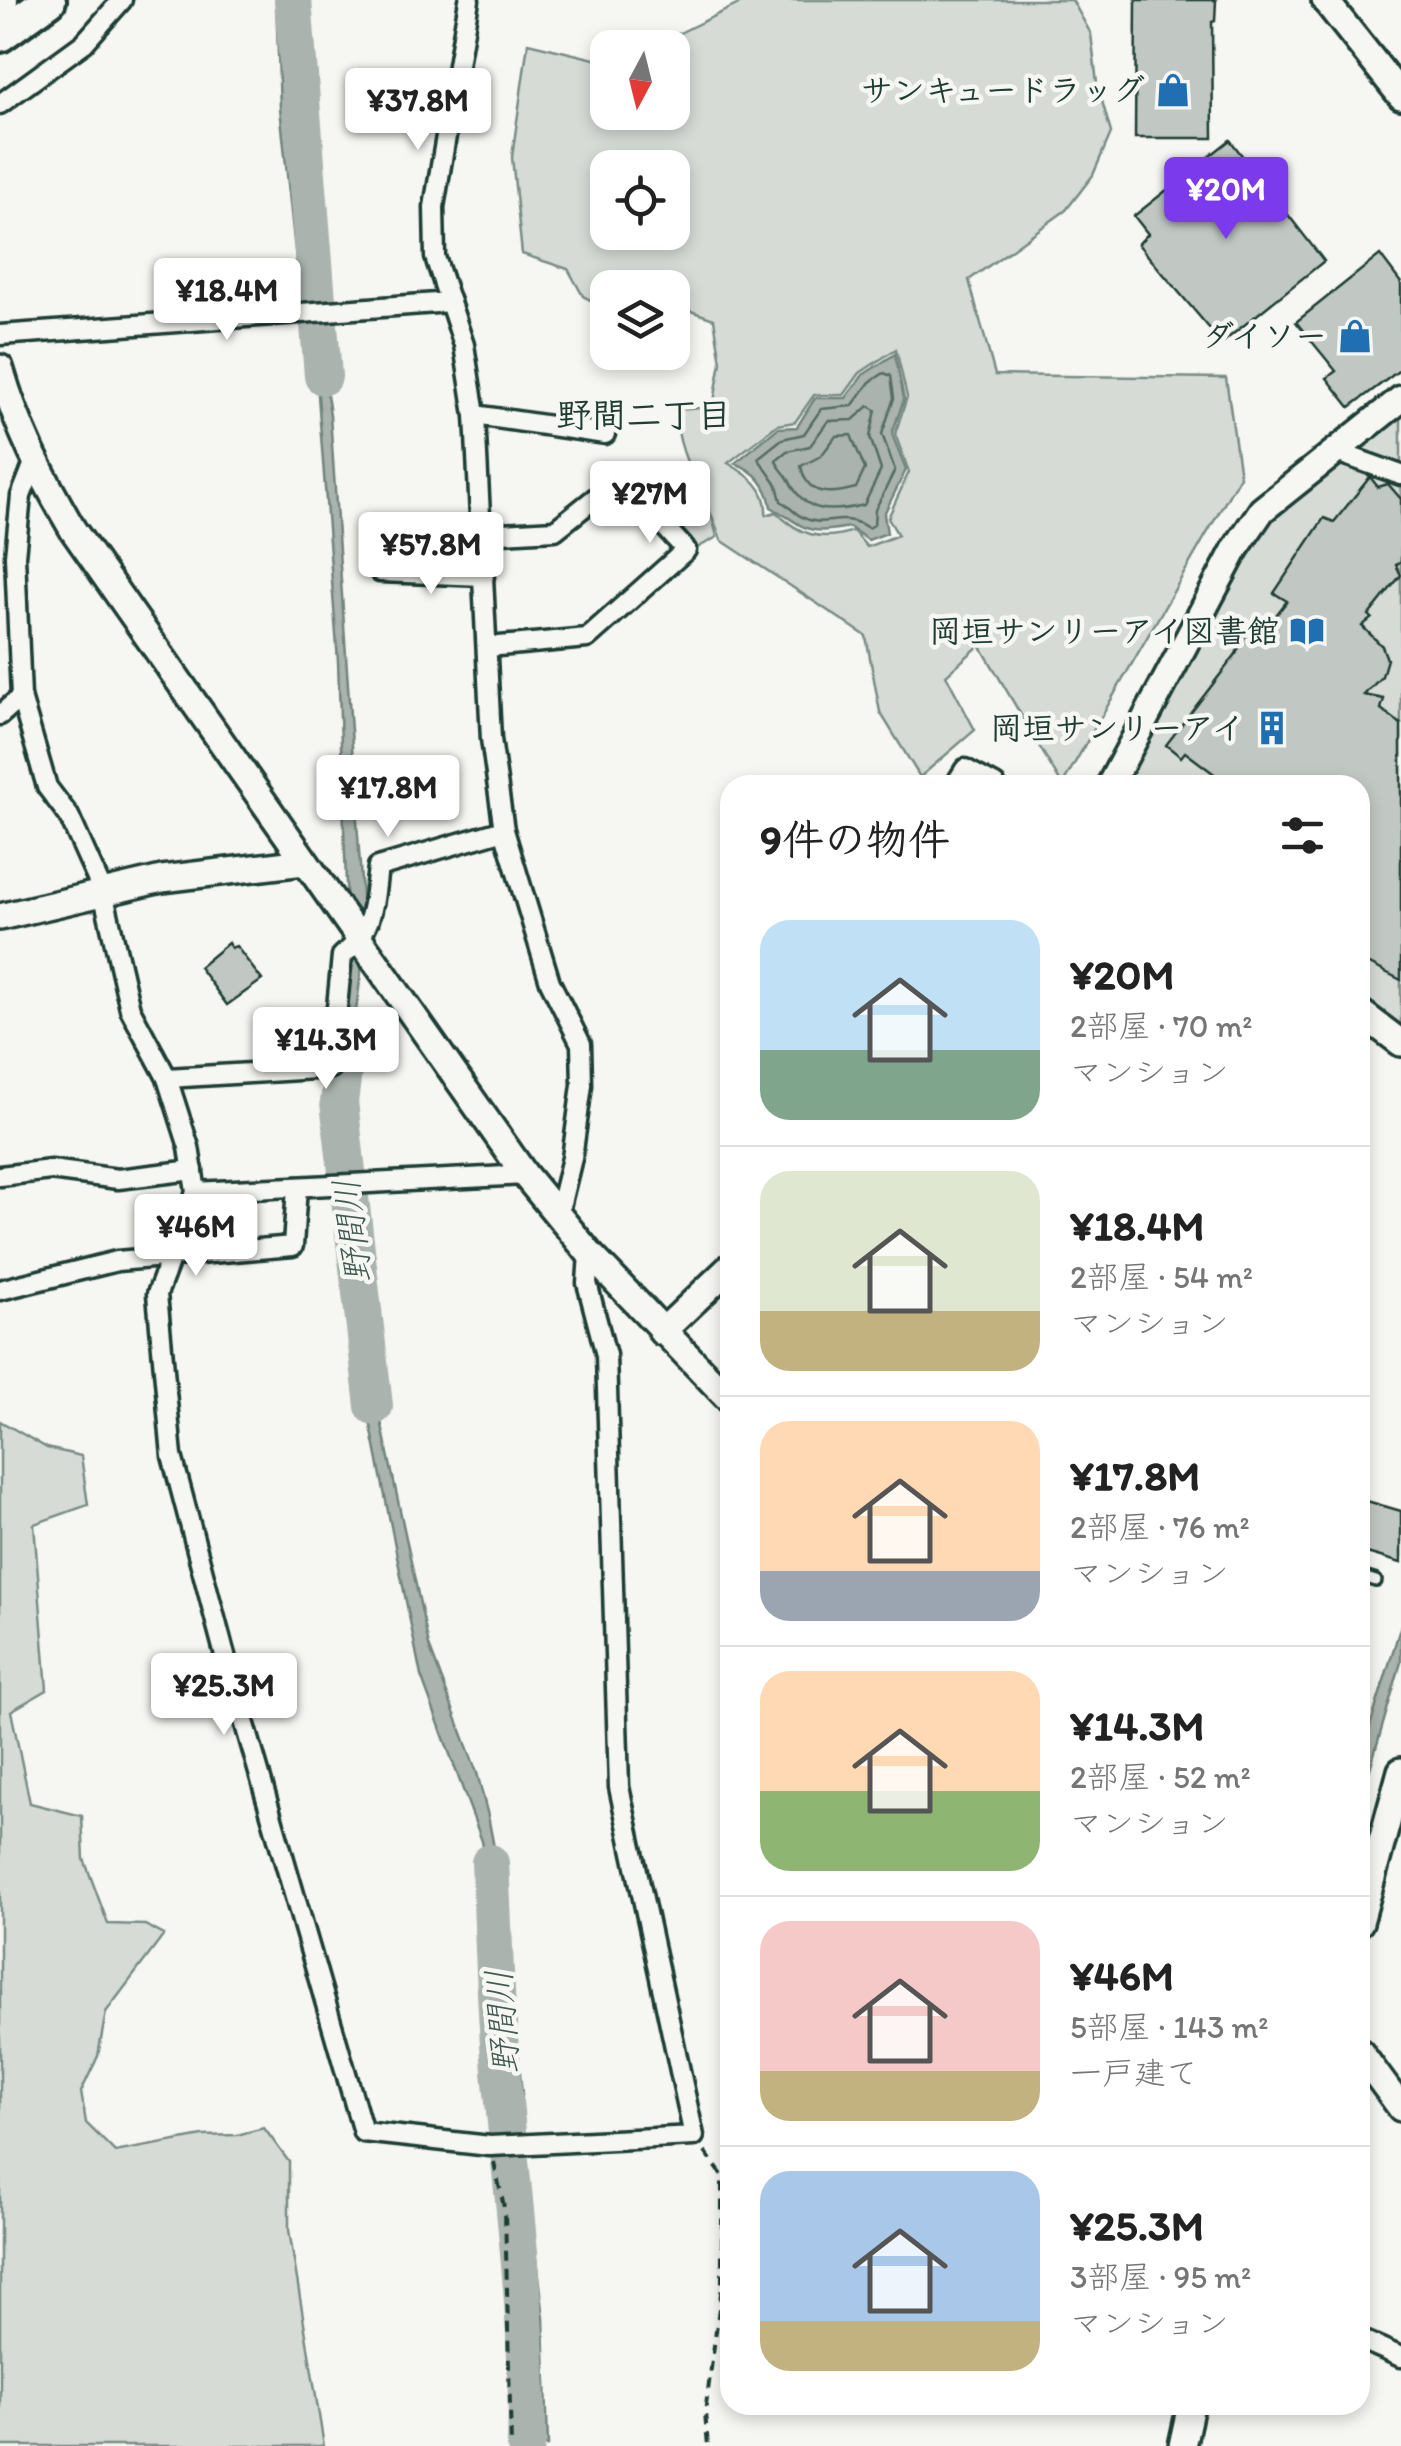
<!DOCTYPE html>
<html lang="ja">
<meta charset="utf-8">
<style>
:root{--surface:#fff;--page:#f6f6f6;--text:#222;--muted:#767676;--line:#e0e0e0;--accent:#7c3aed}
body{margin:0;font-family:Itim,"Klee One",sans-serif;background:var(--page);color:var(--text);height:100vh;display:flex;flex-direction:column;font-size:38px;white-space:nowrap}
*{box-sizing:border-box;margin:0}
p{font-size:32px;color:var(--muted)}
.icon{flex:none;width:55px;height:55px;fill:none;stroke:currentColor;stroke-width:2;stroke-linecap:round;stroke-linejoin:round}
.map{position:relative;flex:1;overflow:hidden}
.side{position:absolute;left:720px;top:775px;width:650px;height:1640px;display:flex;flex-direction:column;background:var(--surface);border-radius:30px;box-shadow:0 5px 15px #0003}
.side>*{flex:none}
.needle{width:65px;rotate:187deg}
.tools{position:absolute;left:590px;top:30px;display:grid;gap:20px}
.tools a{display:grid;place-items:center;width:100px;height:100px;border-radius:20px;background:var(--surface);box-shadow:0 5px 15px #0003;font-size:50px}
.price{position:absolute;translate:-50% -85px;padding:0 22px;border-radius:10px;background:#fff;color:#222;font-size:32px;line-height:65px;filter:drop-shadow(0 2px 5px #0008)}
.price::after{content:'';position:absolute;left:50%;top:60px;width:30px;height:22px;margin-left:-15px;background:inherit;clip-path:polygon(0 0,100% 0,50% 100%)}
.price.active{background:var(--accent);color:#fff}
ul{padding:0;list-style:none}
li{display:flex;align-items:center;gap:30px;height:250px;padding:0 40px}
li+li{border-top:2px solid var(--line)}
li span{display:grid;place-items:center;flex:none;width:280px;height:200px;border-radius:30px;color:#555}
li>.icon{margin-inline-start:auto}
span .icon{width:120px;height:120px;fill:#fffc;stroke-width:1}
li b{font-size:42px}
h2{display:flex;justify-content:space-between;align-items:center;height:120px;padding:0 40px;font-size:42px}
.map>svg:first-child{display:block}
</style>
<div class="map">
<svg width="1401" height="2446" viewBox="0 0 1401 2446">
<rect width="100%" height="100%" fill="#f6f6f2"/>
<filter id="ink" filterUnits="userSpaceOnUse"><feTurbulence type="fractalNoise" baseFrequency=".01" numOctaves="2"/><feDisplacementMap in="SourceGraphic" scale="20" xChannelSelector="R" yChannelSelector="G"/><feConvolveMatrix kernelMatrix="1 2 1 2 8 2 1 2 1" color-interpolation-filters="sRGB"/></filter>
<g filter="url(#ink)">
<g fill="#d6dbd6" stroke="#7a8c85" stroke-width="2.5" fill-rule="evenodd">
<path d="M747 0H1072L1091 34 1097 83 1111 133 1093 175 1066 210 969 280 995 375 1226 378 1240 476 1062 785 980 645 946 675 975 730 920 777 880 712 866 636 721 540C707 494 676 459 676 410L713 407 721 362 714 319 673 305 672 288H608L607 309 583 296 568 269 522 254 512 157 528 43 607 62 608 112H672V48L651 47ZM608 168H672V232H608ZM896 349 907 397 895 434 909 472 888 518 898 535 867 547 853 531C821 542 799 535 776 512L766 515C768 487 748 475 728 463L777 425 795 422 814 395H844L860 373Z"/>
<polygon points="1401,414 1401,1030 1360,999 1360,785 1126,785 1129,772 1259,535 1275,514"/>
<polygon points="687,472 712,517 717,537 697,548 655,503"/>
<polygon points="0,1421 47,1448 81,1456 88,1505 34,1524 47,1690 11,1711 30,1803 82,1816 84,1859 108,1924 145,1925 164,1935 106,2012 98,2056 81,2092 86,2123 115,2152 203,2136 237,2135 264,2128 289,2162 289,2230 324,2446 0,2446"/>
</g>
<g fill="#aab3ae" stroke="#72847d" stroke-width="2.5">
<polygon points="276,0 287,0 311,285 330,415 362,896 361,973 347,1080 355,1198 354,1262 362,1332 429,1646 477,1773 488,1816 503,1895 522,2094 521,2123 544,2318 548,2446 535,2446 529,2299 512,2165 498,1945 482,1841 421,1676 350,1321 339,1126 349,966 338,661 317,382 298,279 280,108"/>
<path d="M895 354 904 399 892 434 906 470 884 514 887 533 868 540 849 527C804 536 806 527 771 507 768 485 756 471 735 463L778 428 797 427 815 398H846L863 375Z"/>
<polygon points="1401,1625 1401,1662 1360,1803 1360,1759"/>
</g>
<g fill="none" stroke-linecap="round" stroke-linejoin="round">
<g stroke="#576c65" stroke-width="2.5">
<path d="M884 373 891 376 894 398 882 434 895 470 875 510 874 525 868 528C840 510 825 530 802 517 794 513 788 505 781 501L777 485 758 458 782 439 804 434 821 409 852 406 870 382Z"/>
<path d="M869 406 876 410 870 437 881 470 864 505C830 513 805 514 789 480 784 471 778 468 776 460L787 451 810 446 828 421 853 420Z"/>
<path d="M851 435 865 469 856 488C830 495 807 497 801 466L821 456 836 436Z"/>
</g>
<g stroke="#aab3ae" stroke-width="38">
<polyline points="293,0 323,376"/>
<polyline points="346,1049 339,1102 374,1406"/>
<path d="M490 1863C494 1932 495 2001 501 2070 512 2195 531 2320 526 2446"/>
</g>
</g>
<g fill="#c1c8c3" stroke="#1f3d34" stroke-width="2.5">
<polygon points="1136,0 1216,0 1215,21 1212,22 1213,138 1135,138"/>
<polygon points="1230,140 1324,261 1222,343 1138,244 1148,234 1134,216"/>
<polygon points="1380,255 1401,283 1401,369 1350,407 1327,378 1336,371 1296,322"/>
<polygon points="1370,477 1378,487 1388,484 1401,499 1401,561 1396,565 1401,575 1369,615 1372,618 1362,626 1382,646 1387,659 1382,676 1364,695 1384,699 1381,709 1401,724 1401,980 1360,959 1360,785 1229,785 1185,752 1181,757 1166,745 1236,654 1243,638 1258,626 1270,623 1287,601 1274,593 1324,518 1334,522"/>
<polygon points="228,943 231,948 236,946 262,980 227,1005 199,967"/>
<polygon points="1360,1499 1401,1511 1401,1563 1360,1551"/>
</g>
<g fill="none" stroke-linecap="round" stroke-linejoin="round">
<g stroke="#1f3d34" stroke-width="16">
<polyline id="lane" points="1360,1576 1376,1581"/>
</g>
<g stroke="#1f3d34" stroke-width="25">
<g id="street">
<polyline points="469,0 434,207 435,257 464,345 475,415 491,739 504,830 550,982 581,1044 582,1085 572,1158 558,1215"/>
<polyline points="0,104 84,43 122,0"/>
<polyline points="0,335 450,302"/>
<polyline points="475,415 605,434"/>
<polyline points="1334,451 1401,475"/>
<polyline points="34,463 21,496 15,556 21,697 47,787 69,816 103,892 130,1009 167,1078 189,1147 196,1192 157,1294 172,1456 224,1652 363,2132 490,2146 694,2136 619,1787 606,1355 587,1283 589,1253"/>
<polyline points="483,534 555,530 614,483 626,484 686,550 587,638 488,647"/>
<polyline points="380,572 484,576"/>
<polyline points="0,715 21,697"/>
<polyline points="955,785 965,769 995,785"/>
<path d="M167 1078 331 1068 342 956C374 929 373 907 378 867L504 830"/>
<polyline points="0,1176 51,1170 118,1179 193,1170"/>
<polyline points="196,1192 525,1175"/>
<polyline points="0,1290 117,1261 293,1246 297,1187"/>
<polyline points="1360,2339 1401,2357"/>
</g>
</g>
<g stroke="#1f3d34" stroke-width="32">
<g id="secondary">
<polyline points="1325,0 1401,96"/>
<path d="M0 368C17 427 42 477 73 530L525 1175 589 1253 730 1400"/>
<polyline points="1110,785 1236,548 1262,510 1401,399"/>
<polyline points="0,917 162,879 304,862"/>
<polyline points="1360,1012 1401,1043"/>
<polyline points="662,1332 730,1267"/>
<polyline points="1360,1922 1401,1771"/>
<polyline points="1360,2052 1401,2108"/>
<polyline points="1182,2446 1191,2405"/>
</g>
</g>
<g stroke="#1f3d34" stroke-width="40">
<g id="highway">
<polyline points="0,1 1,0"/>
<polyline points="0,35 49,0"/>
</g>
</g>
<g stroke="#1f3d34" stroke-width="4" stroke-dasharray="10 8" stroke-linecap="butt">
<polyline points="705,2152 722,2175 722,2286 705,2413 708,2446"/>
<polyline points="494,2162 505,2212 511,2446"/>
</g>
<use href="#lane" stroke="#f6f6f2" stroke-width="9"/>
<use href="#street" stroke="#f6f6f2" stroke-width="18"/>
<use href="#secondary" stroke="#f6f6f2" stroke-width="25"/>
<use href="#highway" stroke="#f6f6f2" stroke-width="32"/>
</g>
</g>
<defs>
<g id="shop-bare" transform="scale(2.7)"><path d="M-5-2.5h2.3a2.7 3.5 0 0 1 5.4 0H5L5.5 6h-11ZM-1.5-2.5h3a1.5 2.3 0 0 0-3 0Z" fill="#1f6fb2" stroke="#f6f6f2" stroke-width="2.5" paint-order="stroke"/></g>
<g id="library-bare" transform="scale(2.7)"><path d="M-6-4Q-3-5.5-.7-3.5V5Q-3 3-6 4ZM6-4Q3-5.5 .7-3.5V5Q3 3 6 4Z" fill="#1f6fb2" stroke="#f6f6f2" stroke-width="2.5" paint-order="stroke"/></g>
<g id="building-bare" transform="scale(2.7)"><path d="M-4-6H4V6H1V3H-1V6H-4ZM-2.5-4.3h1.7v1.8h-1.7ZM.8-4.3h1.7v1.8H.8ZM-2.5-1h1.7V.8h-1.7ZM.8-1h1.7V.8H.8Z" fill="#1f6fb2" stroke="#f6f6f2" stroke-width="2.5" paint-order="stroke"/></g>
</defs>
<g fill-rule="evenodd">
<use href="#shop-bare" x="1173" y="90"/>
<use href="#shop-bare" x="1355" y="336"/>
<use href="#library-bare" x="1307" y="631"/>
<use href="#building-bare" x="1272" y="728"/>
</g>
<g text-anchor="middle" stroke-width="9" stroke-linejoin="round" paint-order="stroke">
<g font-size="32" font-weight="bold" fill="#1f3d34" stroke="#f6f6f2" text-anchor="end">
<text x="1145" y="101">サンキュードラッグ</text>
<text x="1327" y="347">ダイソー</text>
<text x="1279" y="642">岡垣サンリーアイ図書館</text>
<text x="1244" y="739">岡垣サンリーアイ</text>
</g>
<g font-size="35" font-weight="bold" fill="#1f3d34" stroke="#f6f6f2">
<text x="644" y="427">野間二丁目</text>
</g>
<g font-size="35" font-style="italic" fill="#425a52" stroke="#f6f6f2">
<text transform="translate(352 1231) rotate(-97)" y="12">野間川</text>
<text transform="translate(502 2022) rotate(-94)" y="12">野間川</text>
</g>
</g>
</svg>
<div class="tools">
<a><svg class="needle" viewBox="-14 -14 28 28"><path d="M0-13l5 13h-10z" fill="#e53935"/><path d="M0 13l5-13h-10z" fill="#767676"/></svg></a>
<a><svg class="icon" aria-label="locate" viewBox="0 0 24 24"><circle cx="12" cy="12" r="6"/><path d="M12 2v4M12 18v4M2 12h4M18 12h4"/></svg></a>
<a><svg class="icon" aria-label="layers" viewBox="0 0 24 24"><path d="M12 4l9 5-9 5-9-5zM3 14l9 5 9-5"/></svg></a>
</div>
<b class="price" style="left:418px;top:153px">¥37.8M</b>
<b class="price active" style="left:1226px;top:242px">¥20M</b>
<b class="price" style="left:227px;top:343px">¥18.4M</b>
<b class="price" style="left:650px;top:546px">¥27M</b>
<b class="price" style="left:431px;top:597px">¥57.8M</b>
<b class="price" style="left:388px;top:840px">¥17.8M</b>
<b class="price" style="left:326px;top:1092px">¥14.3M</b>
<b class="price" style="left:196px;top:1279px">¥46M</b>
<b class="price" style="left:224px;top:1738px">¥25.3M</b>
<section class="side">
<h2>9件の物件<svg class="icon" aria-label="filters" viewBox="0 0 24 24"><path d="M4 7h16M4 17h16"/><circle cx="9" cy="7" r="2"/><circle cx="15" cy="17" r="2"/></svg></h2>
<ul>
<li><span style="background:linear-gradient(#bfe0f5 65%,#7fa58c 0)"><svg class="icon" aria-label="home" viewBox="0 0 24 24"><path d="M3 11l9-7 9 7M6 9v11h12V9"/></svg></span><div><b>¥20M</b><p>2部屋 · 70 m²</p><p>マンション</p></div></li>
<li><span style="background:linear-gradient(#dfe7d0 70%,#c2b280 0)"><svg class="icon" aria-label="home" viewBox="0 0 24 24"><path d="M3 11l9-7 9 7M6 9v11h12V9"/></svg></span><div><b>¥18.4M</b><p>2部屋 · 54 m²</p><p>マンション</p></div></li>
<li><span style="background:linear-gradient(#ffd9b3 75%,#9aa5b1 0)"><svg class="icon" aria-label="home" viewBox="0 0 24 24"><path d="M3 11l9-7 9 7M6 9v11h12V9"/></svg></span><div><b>¥17.8M</b><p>2部屋 · 76 m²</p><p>マンション</p></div></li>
<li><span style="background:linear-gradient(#ffd9b3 60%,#8fb573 0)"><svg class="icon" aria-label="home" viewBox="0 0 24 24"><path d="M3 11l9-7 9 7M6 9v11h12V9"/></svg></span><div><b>¥14.3M</b><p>2部屋 · 52 m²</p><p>マンション</p></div></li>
<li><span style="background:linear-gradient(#f6c9c9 75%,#c2b280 0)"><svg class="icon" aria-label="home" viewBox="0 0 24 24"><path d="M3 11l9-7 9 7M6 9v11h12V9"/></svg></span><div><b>¥46M</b><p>5部屋 · 143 m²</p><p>一戸建て</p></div></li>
<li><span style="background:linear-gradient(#a9c7e8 75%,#c2b280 0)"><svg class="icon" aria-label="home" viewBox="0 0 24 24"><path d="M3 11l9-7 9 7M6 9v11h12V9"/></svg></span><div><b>¥25.3M</b><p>3部屋 · 95 m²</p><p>マンション</p></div></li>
</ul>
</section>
</div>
